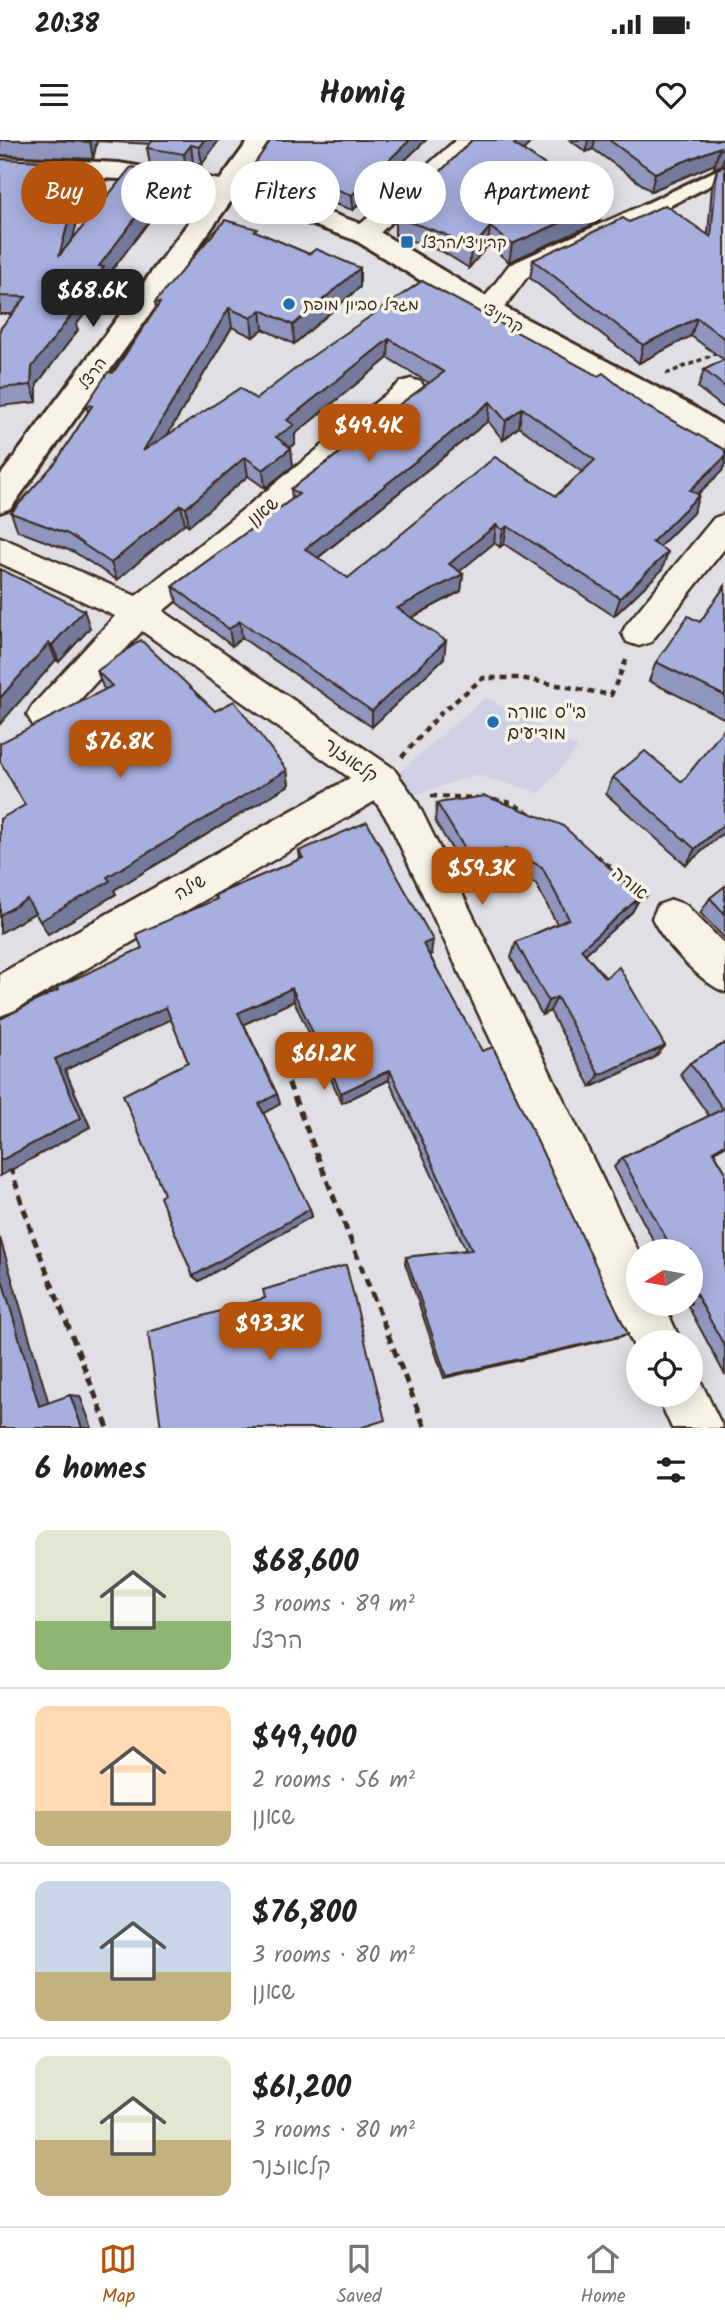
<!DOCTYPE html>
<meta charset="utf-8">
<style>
:root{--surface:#fff;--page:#f6f6f6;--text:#222;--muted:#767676;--line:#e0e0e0;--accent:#b45309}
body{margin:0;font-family:Kalam,"Playpen Sans Hebrew",sans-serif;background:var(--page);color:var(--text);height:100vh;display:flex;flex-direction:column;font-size:26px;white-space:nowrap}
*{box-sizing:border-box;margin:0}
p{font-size:23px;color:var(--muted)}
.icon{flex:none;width:38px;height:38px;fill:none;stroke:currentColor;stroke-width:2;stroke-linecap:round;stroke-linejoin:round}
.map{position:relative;height:1288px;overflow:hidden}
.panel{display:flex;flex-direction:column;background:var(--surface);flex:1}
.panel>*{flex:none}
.top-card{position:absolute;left:21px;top:21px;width:684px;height:63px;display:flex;gap:14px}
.needle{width:46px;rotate:259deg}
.buttons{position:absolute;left:626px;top:1099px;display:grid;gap:14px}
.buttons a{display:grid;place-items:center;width:77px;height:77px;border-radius:50%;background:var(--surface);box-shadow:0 4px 18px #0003;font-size:35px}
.price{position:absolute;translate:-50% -60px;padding:0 16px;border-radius:14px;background:var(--accent);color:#fff;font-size:23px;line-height:46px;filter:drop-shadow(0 2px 4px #0008)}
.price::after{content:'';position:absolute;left:50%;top:42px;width:21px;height:16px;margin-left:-10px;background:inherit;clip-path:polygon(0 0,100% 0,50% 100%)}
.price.active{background:#222;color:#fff}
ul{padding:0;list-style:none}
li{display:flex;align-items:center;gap:21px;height:175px;padding:0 35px}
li+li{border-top:2px solid var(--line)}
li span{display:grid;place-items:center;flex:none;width:196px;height:140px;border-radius:14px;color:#555}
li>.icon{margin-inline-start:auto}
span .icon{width:84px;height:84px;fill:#fffc;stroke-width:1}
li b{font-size:30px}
h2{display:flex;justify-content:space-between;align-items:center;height:84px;padding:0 35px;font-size:30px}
.tag{padding:0 24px;border-radius:32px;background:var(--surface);box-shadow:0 4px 18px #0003;font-size:24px;line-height:63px}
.tag.active{background:var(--accent);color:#fff}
.status{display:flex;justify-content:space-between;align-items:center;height:49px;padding:0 35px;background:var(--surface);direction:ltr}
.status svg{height:19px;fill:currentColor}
header{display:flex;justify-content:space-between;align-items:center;height:91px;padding:0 35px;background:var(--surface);font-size:32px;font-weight:700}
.menu{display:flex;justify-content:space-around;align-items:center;height:98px;border-top:2px solid var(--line);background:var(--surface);font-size:19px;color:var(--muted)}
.menu a{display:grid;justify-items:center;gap:4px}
.menu .active{color:var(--accent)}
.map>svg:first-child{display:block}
</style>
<div class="status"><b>20:38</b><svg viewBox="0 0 49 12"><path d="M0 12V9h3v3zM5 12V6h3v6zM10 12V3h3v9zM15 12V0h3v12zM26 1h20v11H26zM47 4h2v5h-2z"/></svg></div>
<header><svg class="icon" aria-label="menu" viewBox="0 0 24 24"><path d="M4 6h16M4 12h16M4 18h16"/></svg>Homiq<svg class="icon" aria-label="heart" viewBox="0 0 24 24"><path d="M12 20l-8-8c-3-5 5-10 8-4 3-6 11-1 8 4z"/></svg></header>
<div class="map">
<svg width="725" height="1288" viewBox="0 0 725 1288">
<rect width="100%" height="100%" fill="#dfdfe5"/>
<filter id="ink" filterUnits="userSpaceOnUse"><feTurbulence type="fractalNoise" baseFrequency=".0143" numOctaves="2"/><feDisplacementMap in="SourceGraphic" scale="14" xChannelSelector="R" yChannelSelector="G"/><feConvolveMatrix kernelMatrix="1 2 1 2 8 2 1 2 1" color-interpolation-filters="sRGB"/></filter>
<g filter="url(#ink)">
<polygon fill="#ced1e3" points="485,557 578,608 540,653 476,635 408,657 391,639"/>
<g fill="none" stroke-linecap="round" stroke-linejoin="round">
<g stroke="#3b2a1e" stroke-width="6">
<polygon id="pedestrian" points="721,28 725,29 725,38 653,74 647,75 638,70 641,66"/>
</g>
<g stroke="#3b2a1e" stroke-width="5">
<g id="minor">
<polygon points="456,0 482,0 373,99 364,102 355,99 351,94 355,89"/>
<polygon points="647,63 656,65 659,70 656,75 527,137 498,176 488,178 478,176 475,170 509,125"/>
<polygon points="411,239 421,242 425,249 421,256 163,471 393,628 416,660 639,1113 639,1164 664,1164 681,1202 639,1202 639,1217 389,682 375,661 15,870 0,876 0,834 350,638 142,491 57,585 45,590 33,585 27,575 33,565 115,476 0,423 0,397 136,456 401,242"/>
<polygon points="725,374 725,408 651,502 639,506 627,502 622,493 627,484 714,378"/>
<path d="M672 760 686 765 725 805V852C701 843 663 802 652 778L658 765Z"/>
<polygon points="691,1234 699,1238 723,1288 672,1288 657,1255 691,1255"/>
</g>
</g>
<g stroke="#3b2a1e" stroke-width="6">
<polygon id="tertiary" points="249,0 274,0 243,43 373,88 498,164 694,267 725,287 725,313 714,310 672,281 478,176 355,100 234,57 11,368 0,372 0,336 209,55 119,39 0,33 0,17 119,23 220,40"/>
</g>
<polyline stroke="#3b2a1e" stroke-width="3.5" stroke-dasharray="5 3.5" stroke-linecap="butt" points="666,234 725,210"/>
<g stroke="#3b2a1e" stroke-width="4.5" stroke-dasharray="6 5" stroke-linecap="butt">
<polyline points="402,617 440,574 483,538 520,538 611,555 628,516"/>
<polyline points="431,656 478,658"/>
<polyline points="494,660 512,663 530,674"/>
<polyline points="597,716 635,747"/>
</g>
<g stroke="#3b2a1e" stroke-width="5" stroke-dasharray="9 6" stroke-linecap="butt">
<polyline points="633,746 647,757"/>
<polyline points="283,929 425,1288"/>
<polyline points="10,1026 32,1094 108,1288"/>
</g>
<use href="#pedestrian" fill="#f7f3e8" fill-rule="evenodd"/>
<use href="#minor" fill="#f7f3e8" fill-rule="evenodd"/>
<use href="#tertiary" fill="#f7f3e8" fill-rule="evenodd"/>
</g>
<g fill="#9096c0" stroke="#3b2a1e" stroke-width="2" fill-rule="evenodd">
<polygon points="0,0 219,0 202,24 193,23 186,32 150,25 147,8 150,4 97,1 93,19 0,15"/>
<polygon points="271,0 426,0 353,70 314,57 314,50 256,38 255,23"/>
<polygon points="472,0 533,0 523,10 603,64 599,82 509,122 488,105 469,128 443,112 395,95 395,77"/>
<polygon points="570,0 725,0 725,269 698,248 704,230 724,220 691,196 639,223 530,138 533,120 629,82 708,94 712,47 717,29 723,26 722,25 714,28 715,24 651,51 593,9 586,12"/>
<polygon points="0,19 84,23 88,40 72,100 172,51 106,138 108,144 76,185 78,190 37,244 37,262 0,266 0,189 12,174 0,174"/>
<path d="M257 92 309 114 360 128V147L294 204 263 189 253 197 232 187 167 295 256 259 422 141 725 310V324L722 331 698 354 699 355 693 373 659 407 662 430 614 476 504 404 500 407 494 403 459 431 463 434 461 451 411 478 444 518 372 587 242 498 232 506 177 463 173 446 292 359 291 349 388 277V273L429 243 388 218 295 294V304L290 307 293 326 265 348 248 336 189 386 185 383 117 440 74 412 18 391 11 373 56 322 88 272 86 265 113 233 156 168 155 162ZM488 281 503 300 519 287 582 332 556 356 348 438 318 418Z"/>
<polygon points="0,429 90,488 59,522 56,520"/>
<polygon points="725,446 725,579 649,541 656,522 700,482"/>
<polygon points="97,531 215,571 287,630 289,645 114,750 116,754 48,794 35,773 0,793 0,679 25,666 105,549 103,547"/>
<polygon points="725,588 725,691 686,725 606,654 613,637 682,642"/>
<polygon points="437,663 641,756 632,772 585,814 665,906 654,918 591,947 550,871 542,875 511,818 516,802 557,784 536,744 501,726 467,734 435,681"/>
<polygon points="299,711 431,814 429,814 628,1194 619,1197 444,1238 405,1123 406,1117 466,1110 389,940 342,963 294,861 244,884 277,954 280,964 263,973 312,1076 199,1141 193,1136 164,1054 188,922 171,879 65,930 90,987 0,879 142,808 216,759 215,755 300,719"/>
<polygon points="725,746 725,799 700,773 710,758"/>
<polygon points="725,903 725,1006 714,1012 725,1031 725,1235 687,1164 691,1164 691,1111 659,1111 614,1027 622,1018 709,976 680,934 690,923"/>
</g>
<g fill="#757a9c" stroke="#3b2a1e" stroke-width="2">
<polygon points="90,0 97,0 97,1 93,19"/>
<polygon points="204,0 219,0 202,24 199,7"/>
<polygon points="410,0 426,0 353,70 352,55"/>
<polygon points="518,0 533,0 512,22 514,4"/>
<polygon points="588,0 595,0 593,9 586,12"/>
<polygon points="191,5 193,23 186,32 184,14"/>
<polygon points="720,7 715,24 651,51 655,33"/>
<polygon points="725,8 725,14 722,25 714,28 719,10"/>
<polygon points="84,23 88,40 64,133 59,116"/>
<polygon points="169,34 172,51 106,138 108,144 76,185 78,190 37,244 37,262 31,245 32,227 99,126"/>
<polygon points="603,64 599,82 509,122 512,104"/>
<polygon points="490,87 488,105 469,128 471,110"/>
<polygon points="360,128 360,147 294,204 293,185"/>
<polygon points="229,168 232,187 147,329 143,311"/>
<polygon points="261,170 263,189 253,197 251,178"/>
<polygon points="697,178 691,196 639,223 643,205"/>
<polygon points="389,199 388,218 295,294 295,304 278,316 276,297 287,280"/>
<polygon points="490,262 488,281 306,427 305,409"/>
<polygon points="522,268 519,287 503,300 506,281"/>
<polygon points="291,308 293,326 265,348 263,330"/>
<polygon points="245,317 248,336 189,386 186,368"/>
<polygon points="725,317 725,324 722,331 683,368 690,350"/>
<polygon points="699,355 693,373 646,420 652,402"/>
<polygon points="181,365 185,383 117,440 111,423"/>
<polygon points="496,385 494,403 447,442 449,424"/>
<polygon points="507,386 504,404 500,407 503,390"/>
<polygon points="668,412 662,430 614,476 620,458"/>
<polygon points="463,434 461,451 396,486 397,468"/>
<polygon points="84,470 90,488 59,522 52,505"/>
<polygon points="240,481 242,498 232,506 229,489"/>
<polygon points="446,501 444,518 372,587 372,571"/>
<polygon points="49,503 56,520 0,584 0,558"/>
<polygon points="287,630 289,645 114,750 116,754 48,794 40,781 107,737"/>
<polygon points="725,683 725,691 686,725 695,709"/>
<polygon points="506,709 501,726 467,734 470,717"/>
<polygon points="641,756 632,772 574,824 581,809"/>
<polygon points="27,759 36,772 0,793 0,775"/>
<polygon points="433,800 431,814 422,818 423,804"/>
<polygon points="292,848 294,861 242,885 238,873"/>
<polygon points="557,857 550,871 542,875 548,861"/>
<polygon points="166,867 172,879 65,930 90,987 0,1036 0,1021 55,919"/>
<polygon points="665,906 654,918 591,947 599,935"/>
<polygon points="390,930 389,940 342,963 341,953"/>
<polygon points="277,954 280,964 262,974 259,964"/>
<polygon points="310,1069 312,1076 199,1141 193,1136"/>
<polygon points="0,1098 50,1267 39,1266 0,1133"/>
<polygon points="70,1255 80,1256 92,1288 82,1288"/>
</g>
<g fill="#a7afdf" stroke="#3b2a1e" stroke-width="2" fill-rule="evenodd">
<polygon points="45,0 90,0 89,2"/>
<polygon points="153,0 204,0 199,7 191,5 184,14 147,8"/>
<polygon points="271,0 410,0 352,55 314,42 320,36 255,23"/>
<polygon points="472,0 518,0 514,4 603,64 512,104 490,87 471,110 444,94 395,77"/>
<polygon points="609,0 725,0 725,8 719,10 720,7 655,33"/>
<polygon points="0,19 84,23 59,116 131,27 169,34 99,126 104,127 69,172 73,173 32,227 31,245 0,248 0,189 26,157 0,156"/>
<polygon points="725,26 725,199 697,178 643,205 533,120 623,78 629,82 665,65 711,97 717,29"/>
<path d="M225 80 257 89 255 91 309 114 316 109 360 128 293 185 261 170 251 178 229 168 143 311 240 248 256 259 308 219 422 141 598 236 603 233 642 264 725 310V317L690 350 699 355 652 402 668 412 620 458 507 386 503 390 496 385 449 424 463 434 397 468 446 501 372 571 240 481 229 489 173 446 299 354 291 349 391 275 388 273 444 232 389 199 287 280 294 285 276 297 291 308 263 330 245 317 186 368 181 365 111 423 68 394 11 373 56 322 92 266 86 265 108 232 113 233 160 163 155 162ZM490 262 506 281 522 268 595 320 556 356 495 317 348 438 305 409Z"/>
<polygon points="725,219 725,247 704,230"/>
<polygon points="0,429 84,470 52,505 49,503 0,558"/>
<polygon points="725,446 725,556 656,522 688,476 700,482"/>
<polygon points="141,500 215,571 234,561 287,630 107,737 110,741 40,781 27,759 0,775 0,679 25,665 0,621 0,603 112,546 97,531"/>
<polygon points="725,588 725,683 695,709 613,637 645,611 682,642"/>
<polygon points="485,656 562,685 641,756 581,809 605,838 619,827 665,906 599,935 557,857 548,861 516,802 569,779 542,727 506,709 470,717 437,663"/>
<polygon points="367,682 433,800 423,804 482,911 493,907 628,1194 446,1236 406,1117 472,1110 390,930 341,953 292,848 238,873 277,954 259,964 310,1069 193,1136 160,1057 164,1054 123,955 188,922 166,867 55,919 81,978 0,1021 0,879 58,850 57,847 142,808 136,794 217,759 215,755 303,718 299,711"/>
<polygon points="725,746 725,774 710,758"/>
<polygon points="725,903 725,1004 713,1011 725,1031 725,1207 691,1145 691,1111 673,1111 622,1018 723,969 690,923"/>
<polygon points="346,1125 385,1280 360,1288 161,1288 148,1192 265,1158 263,1150"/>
<polygon points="0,1133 39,1266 70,1255 82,1288 0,1288"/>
</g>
</g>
<g fill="#1f6fb2" stroke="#f7f3e8" stroke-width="2.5">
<rect x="400" y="95" width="14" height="14" rx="3.5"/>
<circle cx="289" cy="164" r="7"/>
<circle cx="493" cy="582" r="7"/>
</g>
<g text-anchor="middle" stroke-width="7" stroke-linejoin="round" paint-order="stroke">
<g font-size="16" fill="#3b2a1e" stroke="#f7f3e8" text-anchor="start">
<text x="421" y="108">קריניצי/הרצל</text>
<text x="303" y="170">מגדל סביון מופת</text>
</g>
<g font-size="16" fill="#3b2a1e" stroke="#f7f3e8">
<text transform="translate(503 177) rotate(29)" y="6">קריניצי</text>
<text transform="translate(92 233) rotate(-54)" y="6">הרצל</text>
</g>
<g font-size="18" fill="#3b2a1e" stroke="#f7f3e8">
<text transform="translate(263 371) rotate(-39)" y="6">שאנן</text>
<text transform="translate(351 620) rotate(36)" y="6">קלאוזנר</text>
<text transform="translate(630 743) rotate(39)" y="6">אורה</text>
<text transform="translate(190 747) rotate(-30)" y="6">שילה</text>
</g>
<g font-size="18" fill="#3b2a1e" stroke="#f7f3e8" text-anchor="start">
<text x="507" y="578">בי"ס אורה<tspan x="507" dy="21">מודיעים</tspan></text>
</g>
</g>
</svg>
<div class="buttons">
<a><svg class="needle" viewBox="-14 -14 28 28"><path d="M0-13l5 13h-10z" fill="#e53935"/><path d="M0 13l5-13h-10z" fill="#767676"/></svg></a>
<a><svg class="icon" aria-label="locate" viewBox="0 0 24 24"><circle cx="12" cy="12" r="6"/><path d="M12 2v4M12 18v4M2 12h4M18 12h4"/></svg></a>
</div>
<b class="price active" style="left:93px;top:189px">$68.6K</b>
<b class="price" style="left:369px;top:324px">$49.4K</b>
<b class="price" style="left:120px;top:640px">$76.8K</b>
<b class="price" style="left:482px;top:767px">$59.3K</b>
<b class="price" style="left:324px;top:952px">$61.2K</b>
<b class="price" style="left:270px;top:1222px">$93.3K</b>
<div class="top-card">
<a class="tag active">Buy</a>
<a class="tag">Rent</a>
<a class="tag">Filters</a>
<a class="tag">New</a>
<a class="tag">Apartment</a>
</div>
</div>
<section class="panel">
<h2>6 homes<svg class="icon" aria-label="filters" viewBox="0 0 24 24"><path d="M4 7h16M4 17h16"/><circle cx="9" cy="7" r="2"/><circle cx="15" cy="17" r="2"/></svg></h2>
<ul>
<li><span style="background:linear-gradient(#dfe7d0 65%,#8fb573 0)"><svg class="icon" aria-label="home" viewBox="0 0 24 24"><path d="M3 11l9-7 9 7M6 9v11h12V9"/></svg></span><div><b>$68,600</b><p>3 rooms · 89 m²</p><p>הרצל</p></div></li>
<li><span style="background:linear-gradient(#ffd9b3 75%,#c2b280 0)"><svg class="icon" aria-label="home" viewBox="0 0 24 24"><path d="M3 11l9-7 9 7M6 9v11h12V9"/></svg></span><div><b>$49,400</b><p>2 rooms · 56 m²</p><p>שאנן</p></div></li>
<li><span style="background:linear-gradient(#c9d6e8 65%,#c2b280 0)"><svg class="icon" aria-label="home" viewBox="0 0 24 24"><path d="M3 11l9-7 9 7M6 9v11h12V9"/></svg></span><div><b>$76,800</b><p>3 rooms · 80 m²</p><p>שאנן</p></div></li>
<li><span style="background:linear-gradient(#dfe7d0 60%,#c2b280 0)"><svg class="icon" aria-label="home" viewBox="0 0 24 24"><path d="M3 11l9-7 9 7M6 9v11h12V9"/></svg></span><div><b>$61,200</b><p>3 rooms · 80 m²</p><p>קלאוזנר</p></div></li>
</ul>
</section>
<nav class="menu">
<a class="active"><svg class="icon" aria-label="map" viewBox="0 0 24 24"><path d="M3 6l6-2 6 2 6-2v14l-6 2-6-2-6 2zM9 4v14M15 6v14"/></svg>Map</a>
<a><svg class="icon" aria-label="saved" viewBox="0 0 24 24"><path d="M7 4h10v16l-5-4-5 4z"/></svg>Saved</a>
<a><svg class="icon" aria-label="home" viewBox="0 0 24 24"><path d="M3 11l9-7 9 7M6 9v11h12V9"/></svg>Home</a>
</nav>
